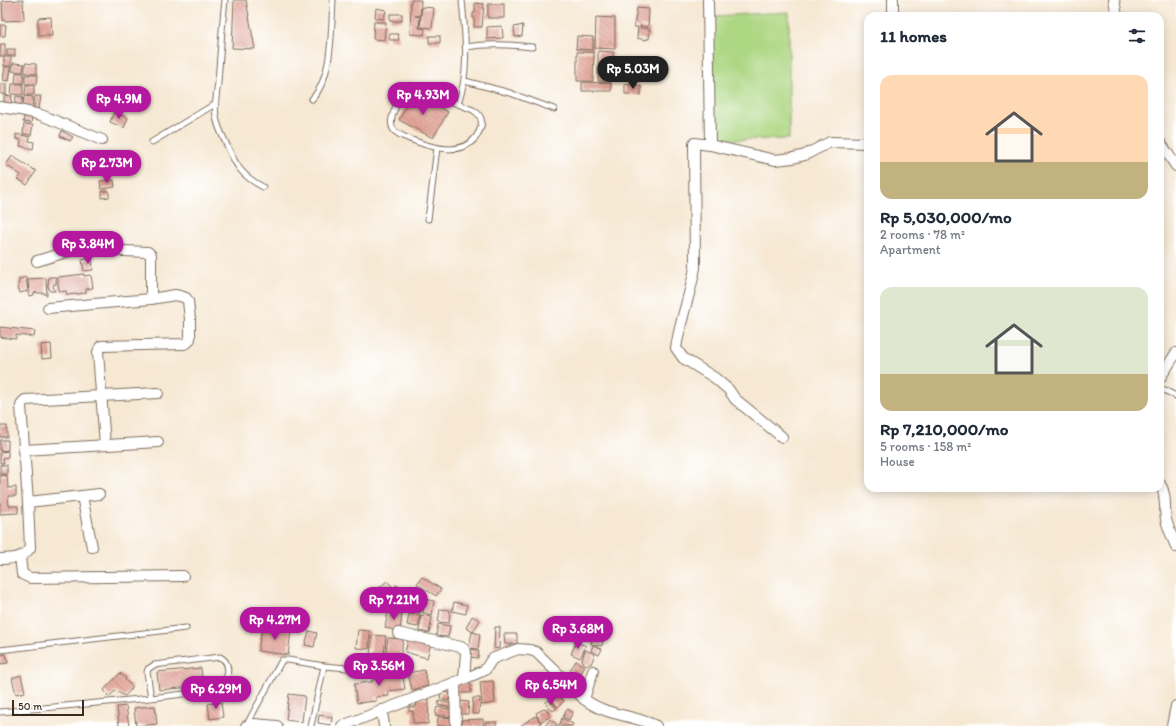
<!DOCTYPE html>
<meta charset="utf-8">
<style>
:root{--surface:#fff;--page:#f2f2f3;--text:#1f2937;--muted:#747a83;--accent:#b5179e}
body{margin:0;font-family:Itim,sans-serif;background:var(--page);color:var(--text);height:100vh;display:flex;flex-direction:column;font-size:15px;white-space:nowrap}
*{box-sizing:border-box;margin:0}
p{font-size:13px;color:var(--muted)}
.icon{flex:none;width:22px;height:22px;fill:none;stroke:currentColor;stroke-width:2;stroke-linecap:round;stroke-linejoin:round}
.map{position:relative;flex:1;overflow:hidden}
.drawer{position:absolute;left:864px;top:12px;width:300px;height:480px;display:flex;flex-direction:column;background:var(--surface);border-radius:12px;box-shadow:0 2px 10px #0003}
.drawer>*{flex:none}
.scale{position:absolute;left:12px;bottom:10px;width:72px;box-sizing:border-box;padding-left:4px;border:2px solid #3b2a1e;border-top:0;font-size:11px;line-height:14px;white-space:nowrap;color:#3b2a1e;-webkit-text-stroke:3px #fff;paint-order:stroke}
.price{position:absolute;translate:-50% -34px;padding:0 9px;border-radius:14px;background:var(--accent);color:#fff;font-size:13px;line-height:26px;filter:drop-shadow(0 1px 2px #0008)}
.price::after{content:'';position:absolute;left:50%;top:24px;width:12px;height:9px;margin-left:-6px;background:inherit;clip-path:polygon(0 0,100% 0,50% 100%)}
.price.selected{background:#222;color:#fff}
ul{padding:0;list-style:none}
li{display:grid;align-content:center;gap:8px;height:212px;padding:0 16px}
li span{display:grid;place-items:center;height:124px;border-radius:12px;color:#555}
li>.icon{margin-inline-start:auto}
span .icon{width:72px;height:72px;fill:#fffc;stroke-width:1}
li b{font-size:17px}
h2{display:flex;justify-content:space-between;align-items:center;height:48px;padding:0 16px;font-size:17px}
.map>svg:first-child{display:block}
</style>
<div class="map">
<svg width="1176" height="726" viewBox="0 0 1176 726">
<defs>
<pattern id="building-back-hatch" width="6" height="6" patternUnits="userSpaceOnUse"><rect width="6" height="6" fill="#e3a498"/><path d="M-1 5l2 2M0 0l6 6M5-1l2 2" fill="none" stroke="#b9867b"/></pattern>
</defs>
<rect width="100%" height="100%" fill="#fff"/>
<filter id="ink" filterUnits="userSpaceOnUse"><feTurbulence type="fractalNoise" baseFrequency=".025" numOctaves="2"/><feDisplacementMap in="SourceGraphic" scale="8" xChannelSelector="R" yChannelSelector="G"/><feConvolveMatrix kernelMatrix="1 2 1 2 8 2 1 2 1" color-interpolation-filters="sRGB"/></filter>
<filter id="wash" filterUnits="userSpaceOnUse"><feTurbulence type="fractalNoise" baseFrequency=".012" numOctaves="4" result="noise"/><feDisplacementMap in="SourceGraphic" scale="16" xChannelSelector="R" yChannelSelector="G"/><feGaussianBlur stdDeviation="0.9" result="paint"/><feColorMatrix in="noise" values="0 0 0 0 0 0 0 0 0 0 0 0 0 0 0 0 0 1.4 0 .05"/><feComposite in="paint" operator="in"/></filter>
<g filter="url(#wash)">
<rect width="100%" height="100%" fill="#f6e8d3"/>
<polygon fill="#add783" stroke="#748050" points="789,12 789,139 714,140 712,16"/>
<g id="blocks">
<g fill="url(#building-back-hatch)">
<polygon points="20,0 23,0 24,20 3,21 2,1"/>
<polygon points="234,0 246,0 255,49 232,48"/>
<polygon points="411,0 421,0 420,16 415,16 420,16 419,28 425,29 424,35 410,34"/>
<polygon points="475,3 484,4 482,27 474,27 474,18 473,18 473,13 475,13"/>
<rect x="488" y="4" width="16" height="14"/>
<polygon points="422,7 434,8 432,28 420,27"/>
<polygon points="376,8 386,10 384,19 375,18"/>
<polygon points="637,8 649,9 648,27 640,26 640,28 650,29 649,39 646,39 646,40 637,38 638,27 634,27"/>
<rect x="390" y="14" width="12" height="7"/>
<polygon points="51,17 52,36 38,36 38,18"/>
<polygon points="596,17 615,18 615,49 595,48"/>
<polygon points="374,22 386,22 384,40 373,39"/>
<polygon points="0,25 6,25 5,36 0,36"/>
<polygon points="523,25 522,36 515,37 514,27"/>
<polygon points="502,26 503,38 487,39 487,27"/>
<polygon points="390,34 398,34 399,40 390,40 389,38"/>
<rect x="429" y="36" width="11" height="7"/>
<polygon points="577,36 593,37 593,50 576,49"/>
<rect x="0" y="44" width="5" height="12"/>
<rect x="7" y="49" width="8" height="7"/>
<polygon points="598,51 613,52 613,81 598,81"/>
<polygon points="577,52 594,52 593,81 577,81"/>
<rect x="4" y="57" width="7" height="9"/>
<polygon points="13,63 24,64 23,72 12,71"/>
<polygon points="25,63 36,64 36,74 25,73"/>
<polygon points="5,67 11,67 9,81 3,80"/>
<polygon points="16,73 24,73 23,83 15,83"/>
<polygon points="25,75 37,75 36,84 25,84"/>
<polygon points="582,82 611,83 611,91 582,91"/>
<rect x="1" y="84" width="5" height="10"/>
<polygon points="12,84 23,84 23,95 11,94"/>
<polygon points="625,84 641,86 641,95 625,94"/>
<polygon points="26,85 34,85 34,95 25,95"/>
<polygon points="413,93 448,112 433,138 399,120"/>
<polygon points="4,95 12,96 11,108 4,107 5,101 4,101"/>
<polygon points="16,96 23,97 21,107 15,106"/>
<polygon points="24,96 33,97 32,111 23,107"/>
<polygon points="35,96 41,96 39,109 34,108"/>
<polygon points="25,112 33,114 31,123 23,122"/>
<polygon points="114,112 128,118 124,128 110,122"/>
<polygon points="24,124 33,125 31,135 23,134"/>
<polygon points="62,131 73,137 70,141 60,136"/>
<polygon points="16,134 30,137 29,141 34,142 33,149 20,146 21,140 16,139"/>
<polygon points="12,156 36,171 27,185 18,179 21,175 6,165"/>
<polygon points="114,180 115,187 101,189 100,181"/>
<polygon points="102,191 109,191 109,197 102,198"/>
<polygon points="92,258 93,270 84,271 82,260"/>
<polygon points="84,274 84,276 91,275 93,288 86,289 86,293 67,295 66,291 60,292 58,285 58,277"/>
<polygon points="26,277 28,291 20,293 18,286 19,279"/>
<polygon points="49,277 56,277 56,284 54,284 53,287 55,291 50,291 48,286"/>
<polygon points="46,278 47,295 45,295 45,293 37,293 37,292 34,293 34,295 29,296 28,279"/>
<polygon points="0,327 35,331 34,337 16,335 16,339 0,337"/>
<polygon points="51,344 52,358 42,359 41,345"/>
<rect x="0" y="426" width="7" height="11"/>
<polygon points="0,440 8,440 8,450 0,451"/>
<polygon points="8,451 8,457 3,458 4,463 0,463 0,452"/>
<rect x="0" y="465" width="7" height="9"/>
<polygon points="7,475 8,488 16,487 16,496 8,496 9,506 18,506 18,513 0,514 0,476"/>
<polygon points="422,577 441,589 436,596 417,584"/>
<polygon points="387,581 392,586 378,598 374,592"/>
<polygon points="396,585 408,591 404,597 393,592"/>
<polygon points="409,596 423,599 420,613 406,609"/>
<polygon points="425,599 434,601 432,615 423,613"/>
<polygon points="454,602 467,605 466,614 452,611"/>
<polygon points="440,609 450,610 449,623 438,622"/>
<polygon points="388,611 402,614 400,631 385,628"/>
<polygon points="409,614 420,615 418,627 407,625"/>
<polygon points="421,615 432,617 429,633 419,631"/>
<polygon points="472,616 480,620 473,632 466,628"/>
<polygon points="438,624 450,626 448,637 436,636"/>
<polygon points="594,625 605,627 602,646 591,644"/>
<polygon points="262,627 291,631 288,655 258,651"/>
<polygon points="495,627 500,627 499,649 494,648"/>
<polygon points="358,630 370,631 369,649 356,648"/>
<polygon points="309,631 317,633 314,647 305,645"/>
<polygon points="472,632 480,634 478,649 469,648"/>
<polygon points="504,634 517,634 517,644 505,644"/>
<polygon points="372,635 386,636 384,656 370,655"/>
<polygon points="409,637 431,643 427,658 405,652"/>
<polygon points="388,638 403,639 400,661 385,659"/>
<polygon points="576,642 586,646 580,658 571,654"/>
<polygon points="593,645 602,649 599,655 591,651"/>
<polygon points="472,649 479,651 478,658 470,657"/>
<polygon points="585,650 595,654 591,664 585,665 582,660"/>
<polygon points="6,654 8,663 0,664 0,655"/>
<polygon points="576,661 585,667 579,676 570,670"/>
<polygon points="201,668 203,686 159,690 157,672"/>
<polygon points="424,670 428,686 412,690 408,673"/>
<polygon points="402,671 405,689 388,691 389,696 376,697 376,701 357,703 354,684 372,682 372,680 385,678 385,674"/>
<polygon points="120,673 126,678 125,680 133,687 125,696 115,691 109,697 104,690"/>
<polygon points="21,675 25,692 16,694 12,678"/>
<polygon points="493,681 495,703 482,705 480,682"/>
<polygon points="458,683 471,684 471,693 458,693"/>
<polygon points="553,690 564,701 558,707 549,698"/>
<polygon points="441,692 450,693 449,701 440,699"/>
<polygon points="289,694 305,696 302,722 286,720"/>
<polygon points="417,698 429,699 428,724 413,723 413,711 409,711 409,707 416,707"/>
<polygon points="473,698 480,698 479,714 472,714"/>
<polygon points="549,700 557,708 553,711 545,703"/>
<polygon points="439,701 452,704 451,708 438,705"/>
<polygon points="461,701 469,702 468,714 460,714"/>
<polygon points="221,702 223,717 210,719 208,704"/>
<polygon points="126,706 129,726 119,726 117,707"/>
<polygon points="155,706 157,724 136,726 134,708"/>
<polygon points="437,707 454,710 453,717 435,715"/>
<polygon points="546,708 550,717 540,722 536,713"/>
<polygon points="567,709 573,712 569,720 563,717"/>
<polygon points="319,715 332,717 331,725 318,723"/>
<polygon points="536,716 541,723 537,726 520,726"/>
<polygon points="438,717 456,718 455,726 437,726"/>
<polygon points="562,718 573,724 572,726 545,726 550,719 559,726"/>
<polygon points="483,719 483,726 462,726 461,720"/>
<rect x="485" y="722" width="11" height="4"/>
</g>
</g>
</g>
<g filter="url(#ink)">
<use href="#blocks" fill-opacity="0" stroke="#7c6c5d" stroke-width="1"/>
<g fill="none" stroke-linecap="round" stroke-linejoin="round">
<g stroke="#7c6c5d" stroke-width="7">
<g id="service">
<path d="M225 0C222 27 220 55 218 82 217 93 214 105 216 116 217 125 221 133 225 141 235 164 240 175 263 187"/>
<path d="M466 47C489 43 510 45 532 47"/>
<polyline points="465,81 510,93 554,109"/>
<path d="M410 86 415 87 473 110C480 114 483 119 481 127 470 159 435 149 412 140 405 137 397 135 393 129 390 124 392 116 394 111 398 103 400 89 410 86Z"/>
<path d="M312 99C333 77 331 29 333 0"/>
<path d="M458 104C470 70 465 35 462 0"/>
<polyline points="152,142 215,104"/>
<polyline points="428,219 437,148"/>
<polyline points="1160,388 1176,396"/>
<polyline points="0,650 186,628"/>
<path d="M0 712 151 698 216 690C227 685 234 664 220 657L154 665 148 669 147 672 151 698"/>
<polyline points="246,726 282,660 288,660 324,666 372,670 407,668"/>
<polyline points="311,726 324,666"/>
</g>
</g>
<g stroke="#7c6c5d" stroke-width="12">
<g id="minor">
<polyline points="708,0 710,145"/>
<polyline points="893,0 893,16"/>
<polyline points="1114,0 1117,16"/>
<polyline points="0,107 20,110 41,115 102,140"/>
<polyline points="1160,142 1176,166"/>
<polyline points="37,261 76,249 148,252 151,255 151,299"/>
<polyline points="48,308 151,299 175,295 180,296 186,298 188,301 190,319 190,339 188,342 184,344 101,346 98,352 105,445"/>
<polyline points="1160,378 1176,353"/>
<path d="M782 437 735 399 729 390 715 378 683 358 676 348C680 321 690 295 695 268L694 143 710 145 775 160 793 158 805 155 830 142 868 143"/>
<polyline points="24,450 158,442"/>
<path d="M1160 484C1167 494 1164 508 1166 519 1168 529 1173 538 1176 547"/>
<polyline points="82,496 99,494"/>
<polyline points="28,502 82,496 92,547"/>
<polyline points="20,557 22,574 30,578 183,576"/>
<path d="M0 559C13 558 21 560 30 548L28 502 21 406 22 403 25 400 158 393"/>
<polyline points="398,633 461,647 464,649 466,652 464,679"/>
<polyline points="455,682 456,726"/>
<polyline points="584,699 593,671"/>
<polyline points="382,710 384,726"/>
<polyline points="246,726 254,724 277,726"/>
<path d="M342 726 464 679 485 670 492 659 518 649 530 650 536 652 584 699C606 716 631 714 656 726"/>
<polyline points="1172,726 1176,706"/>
</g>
</g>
<use href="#service" stroke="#fff" stroke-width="5"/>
<use href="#minor" stroke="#fff" stroke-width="10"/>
</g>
</g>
</svg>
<div class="scale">50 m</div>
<b class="price selected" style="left:633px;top:90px">Rp 5.03M</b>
<b class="price" style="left:423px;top:116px">Rp 4.93M</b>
<b class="price" style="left:119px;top:120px">Rp 4.9M</b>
<b class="price" style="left:107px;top:184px">Rp 2.73M</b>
<b class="price" style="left:88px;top:265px">Rp 3.84M</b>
<b class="price" style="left:394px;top:621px">Rp 7.21M</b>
<b class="price" style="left:275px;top:641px">Rp 4.27M</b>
<b class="price" style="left:578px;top:650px">Rp 3.68M</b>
<b class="price" style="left:379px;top:687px">Rp 3.56M</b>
<b class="price" style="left:551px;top:706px">Rp 6.54M</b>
<b class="price" style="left:216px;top:710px">Rp 6.29M</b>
<section class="drawer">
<h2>11 homes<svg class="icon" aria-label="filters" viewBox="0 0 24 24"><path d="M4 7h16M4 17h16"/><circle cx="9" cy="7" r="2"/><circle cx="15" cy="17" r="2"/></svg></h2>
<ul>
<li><span style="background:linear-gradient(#ffd9b3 70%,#c2b280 0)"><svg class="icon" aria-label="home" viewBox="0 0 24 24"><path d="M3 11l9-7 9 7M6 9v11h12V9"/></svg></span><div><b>Rp 5,030,000/mo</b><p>2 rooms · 78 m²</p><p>Apartment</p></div></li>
<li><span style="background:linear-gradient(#dfe7d0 70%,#c2b280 0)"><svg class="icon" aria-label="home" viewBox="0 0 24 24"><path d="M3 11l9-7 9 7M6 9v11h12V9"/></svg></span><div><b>Rp 7,210,000/mo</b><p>5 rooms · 158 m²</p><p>House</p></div></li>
</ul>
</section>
</div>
